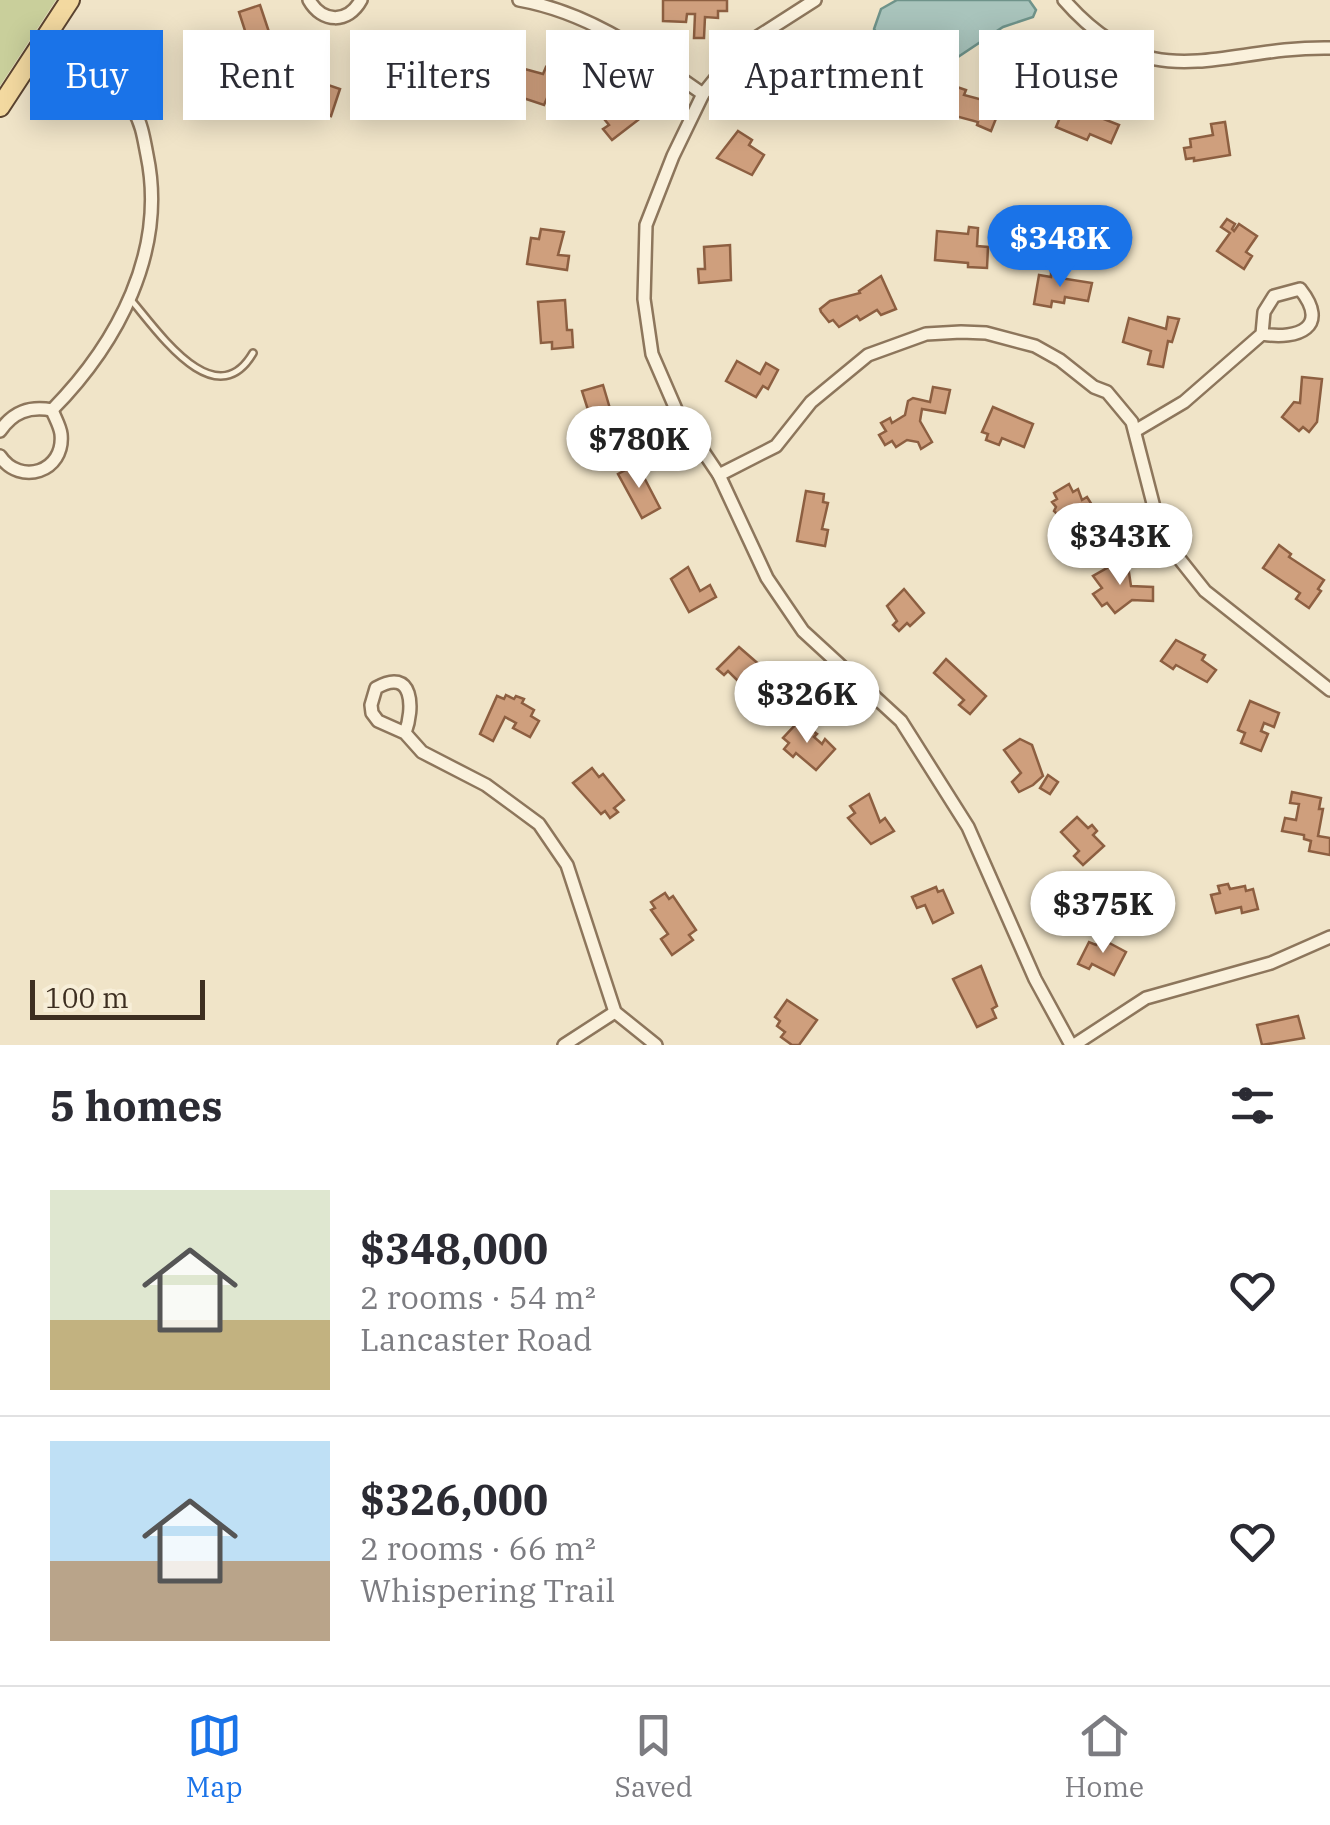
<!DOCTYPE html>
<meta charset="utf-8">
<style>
:root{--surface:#fff;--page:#f2f2f3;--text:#2b2b33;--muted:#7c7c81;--line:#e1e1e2;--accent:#1a73e8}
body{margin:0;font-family:"IBM Plex Serif",serif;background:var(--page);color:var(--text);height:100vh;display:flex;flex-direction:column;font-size:38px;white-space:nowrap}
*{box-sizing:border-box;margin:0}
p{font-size:32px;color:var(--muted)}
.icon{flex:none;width:55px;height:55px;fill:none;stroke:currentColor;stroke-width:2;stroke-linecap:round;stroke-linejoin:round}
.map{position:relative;height:1045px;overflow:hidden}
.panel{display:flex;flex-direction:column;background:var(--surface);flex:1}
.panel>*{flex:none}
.guide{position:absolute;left:30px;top:30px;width:1270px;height:90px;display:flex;gap:20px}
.scale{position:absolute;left:30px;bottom:25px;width:175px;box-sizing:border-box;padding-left:10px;border:5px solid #3d2e20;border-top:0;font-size:28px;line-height:35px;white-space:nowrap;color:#3d2e20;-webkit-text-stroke:8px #f7eed8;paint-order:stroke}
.price{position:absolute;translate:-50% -85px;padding:0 22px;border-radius:35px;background:#fff;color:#222;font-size:32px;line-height:65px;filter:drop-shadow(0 2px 5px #0008)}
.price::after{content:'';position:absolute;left:50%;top:60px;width:30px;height:22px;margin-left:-15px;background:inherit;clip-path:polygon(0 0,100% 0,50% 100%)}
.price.selected{background:var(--accent);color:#fff}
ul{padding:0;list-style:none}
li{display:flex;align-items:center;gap:30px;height:250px;padding:0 50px}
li+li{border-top:2px solid var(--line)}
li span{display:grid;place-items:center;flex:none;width:280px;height:200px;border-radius:0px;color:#555}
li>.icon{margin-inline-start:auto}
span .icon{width:120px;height:120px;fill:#fffc;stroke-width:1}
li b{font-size:42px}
h2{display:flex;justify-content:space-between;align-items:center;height:120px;padding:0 50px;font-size:42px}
.tag{padding:0 35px;border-radius:0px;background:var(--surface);box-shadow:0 5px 25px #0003;font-size:35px;line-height:90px}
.tag.selected{background:var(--accent);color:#fff}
.tab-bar{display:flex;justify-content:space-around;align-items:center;height:140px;border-top:2px solid var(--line);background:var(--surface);font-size:28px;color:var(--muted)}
.tab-bar a{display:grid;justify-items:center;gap:5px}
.tab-bar .selected{color:var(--accent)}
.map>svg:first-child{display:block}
</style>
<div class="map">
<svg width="1330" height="1045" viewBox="0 0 1330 1045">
<rect width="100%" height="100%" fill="#f0e4c8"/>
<polygon fill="#c9cf9b" points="0,0 56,0 0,86"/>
<path fill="#a9c4bc" stroke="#6f938a" stroke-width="2.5" d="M897 0H1029L1036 10 1033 17 1003 27 934 73C907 72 889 48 874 29L881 9Z"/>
<g fill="#cf9f7d" stroke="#8d5f41" stroke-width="2.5">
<polygon points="663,0 727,0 727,11 718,11 718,18 705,17 704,38 694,38 695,14 687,14 686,22 663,21"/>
<polygon points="260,5 273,44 256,49 252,39 248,40 239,12"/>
<polygon points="402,47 408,49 419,66 412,70 414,74 396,89 391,81 383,79 381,70 367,66 370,53 391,59 401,53"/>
<polygon points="836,53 846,63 838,72 844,77 836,85 831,79 811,100 795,85 822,57 828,62"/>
<polygon points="546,67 558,72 550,100 547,98 544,105 520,97 523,91 513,86 521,68 543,74"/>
<polygon points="293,73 340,89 331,116 318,111 320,107 294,98 290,110 276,105 283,84 288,86"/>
<polygon points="954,86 966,90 964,95 994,103 1000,87 1014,92 1007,113 1004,112 1001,118 997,116 991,131 977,125 978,122 944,113"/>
<polygon points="612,96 625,113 630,109 638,120 612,140 603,129 609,125 596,109"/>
<polygon points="1064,108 1074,113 1076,108 1119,125 1111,143 1090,134 1087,140 1056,127"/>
<polygon points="1225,122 1230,155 1194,161 1194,158 1186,159 1184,148 1191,147 1190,139 1213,135 1211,124"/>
<polygon points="738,131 752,140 749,145 764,155 752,175 717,158"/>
<polygon points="1227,219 1235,224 1232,229 1234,231 1239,224 1257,236 1246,252 1252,256 1244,269 1217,251 1230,233 1221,227"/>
<polygon points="969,227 978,228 977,246 988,247 987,268 968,267 968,263 935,260 937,231 968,234"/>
<polygon points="541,229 564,232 558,255 569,256 567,270 527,264 531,238 539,239"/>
<polygon points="730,245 731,280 699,283 698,269 705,269 704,247"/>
<polygon points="1051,271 1061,273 1060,278 1092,283 1088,301 1065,297 1064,303 1052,301 1051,307 1034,304 1039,275 1051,277"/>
<polygon points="881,276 896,309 881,315 877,310 860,320 857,316 839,327 833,320 829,322 821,312 820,309 830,301 860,293 859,291"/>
<polygon points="565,300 567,330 572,330 573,347 552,349 552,342 541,343 538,302"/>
<polygon points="1168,317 1179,319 1172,342 1168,341 1163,367 1148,364 1151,351 1123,342 1129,318 1166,329"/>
<polygon points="737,361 760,374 766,363 778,370 768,389 763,386 756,397 726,381"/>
<polygon points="1302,377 1322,379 1317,422 1309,432 1303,427 1299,431 1282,417 1294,402 1300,403"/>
<polygon points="603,385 611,412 606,414 610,427 595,432 582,391"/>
<polygon points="933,387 950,390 945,413 922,409 920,421 932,442 921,449 918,442 907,440 896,447 892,441 885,445 879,435 886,431 881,423 890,418 892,423 905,415 908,401 913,398 930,402"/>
<polygon points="993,407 1033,424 1024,447 1002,438 999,445 986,440 988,434 982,432"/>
<polygon points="637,464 660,508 642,518 618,474"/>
<polygon points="1069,484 1073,492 1078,489 1082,500 1087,497 1097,513 1078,525 1074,520 1067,524 1054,511 1056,507 1052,502 1057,499 1054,493"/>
<polygon points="806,491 824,494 823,502 828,503 822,529 828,530 825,546 797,541"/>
<polygon points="1279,545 1291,554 1289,557 1324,580 1318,589 1321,591 1309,608 1296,599 1300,593 1263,568"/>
<polygon points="1123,559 1128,566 1131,586 1153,587 1153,601 1132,600 1115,613 1107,603 1102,606 1093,594 1102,588 1093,576"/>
<polygon points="688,567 700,591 710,585 716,597 689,612 671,579"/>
<polygon points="904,589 924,613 910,626 907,623 899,631 893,625 897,621 887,606"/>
<polygon points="1176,640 1205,655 1202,660 1216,670 1207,682 1176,665 1173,669 1161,661"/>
<polygon points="739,647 770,674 756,688 745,678 740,683 728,671 724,675 717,669"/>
<polygon points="946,659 986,696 970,714 959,705 964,700 934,673"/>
<polygon points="506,695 514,699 516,696 524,699 522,703 534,710 531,716 539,721 530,737 513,728 516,723 505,717 493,741 480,734 497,696 504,699"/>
<polygon points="1250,701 1279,713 1274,727 1264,723 1261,731 1268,734 1261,751 1241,743 1245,733 1238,730"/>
<polygon points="799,721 817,734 814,737 822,744 825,739 835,749 816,770 796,753 793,757 784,749 789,743 783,738"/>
<polygon points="1020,739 1032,745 1043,776 1033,785 1019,792 1012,782 1021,773 1004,750"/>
<polygon points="592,768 599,777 603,774 624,800 614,808 618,812 610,818 605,811 601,814 573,783"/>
<polygon points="1048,775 1058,782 1050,794 1040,788"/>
<polygon points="1292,792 1321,798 1319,809 1323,809 1318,836 1330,838 1330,855 1309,851 1311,841 1304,839 1304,835 1282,831 1285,818 1296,820 1299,804 1290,803"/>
<polygon points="869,794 880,822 885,818 894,831 871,844 848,818 855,813 850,806"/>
<polygon points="1077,817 1088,828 1092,825 1097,831 1093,835 1104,846 1083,865 1074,856 1079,851 1061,832"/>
<polygon points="1228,884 1230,889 1245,886 1246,891 1253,889 1258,909 1242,913 1241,907 1216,913 1211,895 1220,893 1218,886"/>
<polygon points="936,887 938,892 943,890 953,913 933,923 925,905 917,908 912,897"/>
<polygon points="665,893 669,899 673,896 696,930 689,935 693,940 672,955 661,939 668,934 651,910 655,908 651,902"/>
<polygon points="1100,938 1126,952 1114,975 1092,964 1089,969 1078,964 1089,942 1096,945"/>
<polygon points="981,966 997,1006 992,1009 996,1018 977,1027 953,979"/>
<polygon points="787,1000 817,1020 799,1045 792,1045 781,1037 785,1032 777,1026 780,1021 775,1017"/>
<polygon points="1298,1016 1304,1038 1262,1045 1257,1025"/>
</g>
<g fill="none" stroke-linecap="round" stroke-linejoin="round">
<g stroke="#8d765c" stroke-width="10">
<path id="service" d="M132 301C159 333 216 416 253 353"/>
</g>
<g stroke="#8d765c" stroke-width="16">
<g id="minor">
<path d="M309 0C322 23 348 24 361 0"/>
<path d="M519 0C591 13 644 53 703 94"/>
<polyline points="815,0 740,48 703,94 673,156 646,225 644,299 652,354 678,414 719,475 767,578 803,631 901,721 968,827 1035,979 1071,1045"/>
<path d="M1064 0C1153 102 1219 46 1330 48"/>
<path d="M41 44C67 61 117 85 134 111 142 124 144 140 147 155 167 251 118 343 52 410"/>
<path d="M0 431C13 412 29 406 52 410"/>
<path d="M1135 431 1184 402 1262 334 1264 312 1274 296 1300 289C1330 327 1299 340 1262 334"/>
<path d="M0 456C20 486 65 472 61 434 60 426 55 418 52 410"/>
<polyline points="719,475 776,446 811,402 868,355 926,334 961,332 986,333 1035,346 1060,360 1094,387 1107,392 1132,422 1156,515 1170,547 1205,591 1330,690"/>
<path d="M405 733C414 709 414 666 376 688L371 705 372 713 378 721 405 733 422 752 486 785 539 824 567 865 615 1012 656 1045"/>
<polyline points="564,1045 615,1012"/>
<polyline points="1074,1045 1146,998 1271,963 1330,937"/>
</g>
</g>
<g stroke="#5b4430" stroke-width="22">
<polyline id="primary" points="0,107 70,0"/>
</g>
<use href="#service" stroke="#faf1dc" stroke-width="5"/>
<use href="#minor" stroke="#faf1dc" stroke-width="11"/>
<use href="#primary" stroke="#f3d9a0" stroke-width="18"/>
</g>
</svg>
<div class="scale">100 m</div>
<b class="price selected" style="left:1060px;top:290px">$348K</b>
<b class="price" style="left:639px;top:491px">$780K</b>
<b class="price" style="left:1120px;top:588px">$343K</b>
<b class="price" style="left:807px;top:746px">$326K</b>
<b class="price" style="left:1103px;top:956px">$375K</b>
<div class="guide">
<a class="tag selected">Buy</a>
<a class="tag">Rent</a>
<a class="tag">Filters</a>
<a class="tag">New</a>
<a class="tag">Apartment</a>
<a class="tag">House</a>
</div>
</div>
<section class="panel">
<h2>5 homes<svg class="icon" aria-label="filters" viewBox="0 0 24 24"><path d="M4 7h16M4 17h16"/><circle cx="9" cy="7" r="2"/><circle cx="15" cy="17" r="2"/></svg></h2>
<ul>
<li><span style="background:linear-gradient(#dfe7d0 65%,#c2b280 0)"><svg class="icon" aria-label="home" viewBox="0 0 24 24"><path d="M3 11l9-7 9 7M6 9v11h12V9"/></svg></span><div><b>$348,000</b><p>2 rooms · 54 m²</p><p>Lancaster Road</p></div><svg class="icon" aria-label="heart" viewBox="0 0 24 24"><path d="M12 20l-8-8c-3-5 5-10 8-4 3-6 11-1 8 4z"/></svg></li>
<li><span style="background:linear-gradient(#bfe0f5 60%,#b9a48a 0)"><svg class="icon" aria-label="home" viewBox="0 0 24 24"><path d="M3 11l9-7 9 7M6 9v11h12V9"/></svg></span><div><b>$326,000</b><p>2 rooms · 66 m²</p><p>Whispering Trail</p></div><svg class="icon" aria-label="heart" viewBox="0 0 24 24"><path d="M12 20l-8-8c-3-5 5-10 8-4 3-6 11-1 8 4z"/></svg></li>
</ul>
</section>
<nav class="tab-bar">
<a class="selected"><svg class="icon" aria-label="map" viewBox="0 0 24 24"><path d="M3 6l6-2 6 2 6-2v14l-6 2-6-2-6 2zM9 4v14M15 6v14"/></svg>Map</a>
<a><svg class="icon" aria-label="saved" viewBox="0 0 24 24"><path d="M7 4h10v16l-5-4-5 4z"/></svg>Saved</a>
<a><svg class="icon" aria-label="home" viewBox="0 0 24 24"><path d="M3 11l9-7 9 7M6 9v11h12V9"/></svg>Home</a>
</nav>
